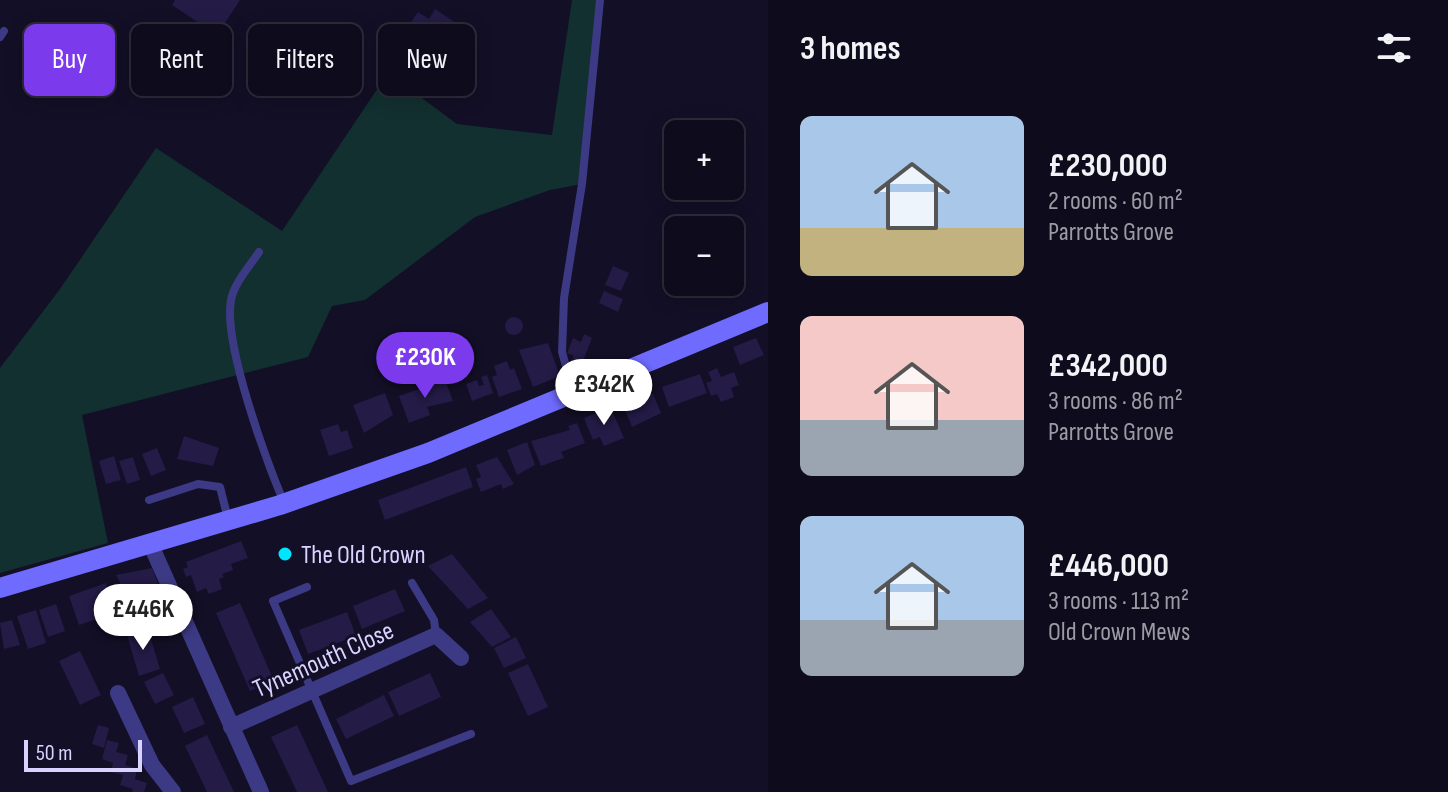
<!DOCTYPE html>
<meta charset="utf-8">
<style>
:root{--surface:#0e0b1c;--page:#171425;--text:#f1f3f6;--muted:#9b9ba3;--line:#2e2b3b;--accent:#7c3aed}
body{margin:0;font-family:"Sofia Sans Condensed",sans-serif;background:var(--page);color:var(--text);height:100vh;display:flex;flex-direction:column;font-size:30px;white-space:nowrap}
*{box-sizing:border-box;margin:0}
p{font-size:26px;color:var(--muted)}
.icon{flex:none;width:44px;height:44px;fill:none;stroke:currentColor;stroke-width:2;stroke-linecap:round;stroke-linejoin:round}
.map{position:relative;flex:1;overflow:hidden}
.side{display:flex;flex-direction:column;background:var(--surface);width:680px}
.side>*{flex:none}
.banner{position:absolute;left:24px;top:24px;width:624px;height:72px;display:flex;gap:16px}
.controls{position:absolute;left:664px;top:120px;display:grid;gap:16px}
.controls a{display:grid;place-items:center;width:80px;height:80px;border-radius:12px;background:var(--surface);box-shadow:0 4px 20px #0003,0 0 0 2px var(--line);font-size:40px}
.scale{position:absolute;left:24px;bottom:20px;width:118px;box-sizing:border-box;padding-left:8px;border:4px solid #d9d4ff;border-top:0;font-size:22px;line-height:28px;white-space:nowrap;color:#d9d4ff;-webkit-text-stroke:6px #130f26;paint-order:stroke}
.price{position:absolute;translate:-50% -68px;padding:0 18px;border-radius:28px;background:#fff;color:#222;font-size:26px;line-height:52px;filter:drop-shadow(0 2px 4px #0008)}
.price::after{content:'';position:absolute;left:50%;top:48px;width:24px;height:18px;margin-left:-12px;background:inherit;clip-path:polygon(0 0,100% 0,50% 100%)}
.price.current{background:var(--accent);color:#fff}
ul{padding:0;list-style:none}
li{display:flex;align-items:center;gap:24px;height:200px;padding:0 32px}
li span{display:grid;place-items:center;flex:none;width:224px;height:160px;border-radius:12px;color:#555}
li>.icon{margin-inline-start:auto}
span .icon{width:96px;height:96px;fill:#fffc;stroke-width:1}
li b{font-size:34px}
h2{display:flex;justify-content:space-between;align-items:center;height:96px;padding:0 32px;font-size:34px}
.tag{padding:0 28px;border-radius:12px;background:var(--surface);box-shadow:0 4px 20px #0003,0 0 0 2px var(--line);font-size:28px;line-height:72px}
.tag.current{background:var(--accent);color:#fff}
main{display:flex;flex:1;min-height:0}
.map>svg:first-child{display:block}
</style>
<main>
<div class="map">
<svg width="768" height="792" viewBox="0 0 768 792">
<rect width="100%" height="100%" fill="#130f26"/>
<polygon fill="#12302f" points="572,0 600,0 582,184 550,190 475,217 365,300 332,306 308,357 82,415 108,543 0,573 0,368 60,289 156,148 282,231 388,73 457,124 552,135"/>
<g fill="#241b47">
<polygon points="175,0 240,0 217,35 172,5"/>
<polygon points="435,9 465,29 450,51 409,25 418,12 429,19"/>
<polygon points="410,35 438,54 429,68 401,49"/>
<polygon points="613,266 629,273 621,291 605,285"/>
<polygon points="604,291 623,299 618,312 599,303"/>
<circle cx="514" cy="326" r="9"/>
<polygon points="584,334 592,338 581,366 571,362 574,356 567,353 573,338 581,342"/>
<polygon points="756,338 764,355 740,365 733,347"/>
<polygon points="548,343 560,376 533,387 519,350"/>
<polygon points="507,361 510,370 514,368 522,389 499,397 492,377 497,375 494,366"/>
<polygon points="717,368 721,377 734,372 739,385 731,388 734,397 721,402 717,394 711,396 706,383 712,381 708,372"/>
<polygon points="700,374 707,393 669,407 662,387"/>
<polygon points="487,375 493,393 472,401 466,384 477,380 479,386 484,385 481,377"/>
<polygon points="445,380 453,401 427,407 430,415 409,423 399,396"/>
<polygon points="385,393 393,415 364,433 353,405"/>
<polygon points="653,394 661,413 632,427 623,405"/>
<polygon points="605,409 608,415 613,413 624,438 604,446 600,437 593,440 584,418"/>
<polygon points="577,423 585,443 561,452 564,458 541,466 531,441 570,430 568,426"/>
<polygon points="338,424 341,432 347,430 353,448 329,456 320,430"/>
<polygon points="184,436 219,448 213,466 177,459"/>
<polygon points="527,442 535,465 517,475 507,450"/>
<polygon points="157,448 166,470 151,476 142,454"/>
<polygon points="114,456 121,480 106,484 99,461"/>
<polygon points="133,457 140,480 127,484 119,461"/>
<polygon points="497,457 514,484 503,489 501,484 481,492 476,479 481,477 476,465"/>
<polygon points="466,467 473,487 385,520 378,500"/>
<polygon points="241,541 248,558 231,564 233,570 222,574 224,577 219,579 222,589 209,594 206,588 197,592 191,575 186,577 183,569 188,567 186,562"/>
<polygon points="452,554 488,598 468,609 428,566"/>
<polygon points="152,568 162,594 170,614 152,621 144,601 162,594 130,601 116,575"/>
<polygon points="106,583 116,613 79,625 69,596"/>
<polygon points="395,589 405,611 362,629 353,606"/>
<polygon points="240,603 274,681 250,691 216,613"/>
<polygon points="56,604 65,631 48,637 39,610"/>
<polygon points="491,609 511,637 492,647 470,622"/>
<polygon points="36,610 46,643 28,649 17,616"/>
<polygon points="347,612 356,636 308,654 299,630"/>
<polygon points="12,620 20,645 4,649 0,623"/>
<polygon points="148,629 160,669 139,676 127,635"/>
<polygon points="516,637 526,658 504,668 494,648"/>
<polygon points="80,651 101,695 80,705 59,661"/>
<polygon points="528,664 548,707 528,716 508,673"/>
<polygon points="163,673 174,695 155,704 144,682"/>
<polygon points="430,673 441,697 399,716 388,692"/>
<polygon points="384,695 394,716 346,739 336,719"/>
<polygon points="193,697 205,724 184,733 172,707"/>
<polygon points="98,725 109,728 104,748 92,744"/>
<polygon points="297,725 328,792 297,792 271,737"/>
<polygon points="207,735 234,792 207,792 185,746"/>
<polygon points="107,740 119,743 116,752 128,755 125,765 137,769 135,779 147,783 144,792 132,792 133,789 120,785 123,775 111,772 113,763 102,759"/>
</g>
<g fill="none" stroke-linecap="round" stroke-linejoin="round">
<g stroke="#3d3a85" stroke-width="8">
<polyline points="0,37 4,31"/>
<path d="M259 252C250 266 234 283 231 300 223 343 266 460 284 503"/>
<polyline points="573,391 562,352 564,298 582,184 600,0"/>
<polyline points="149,500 198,484 220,487 228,519"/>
<polyline points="412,583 434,620 436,635"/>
<polyline points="307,587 273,601 351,781 471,734"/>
</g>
<g stroke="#3d3a85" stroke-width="16">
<polyline points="150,543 261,792"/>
<polyline points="118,693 152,765 173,792"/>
<polyline points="231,727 436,635 461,658"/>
</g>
<polyline stroke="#6f6bff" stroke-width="20" points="0,588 280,505 428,453 768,312"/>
</g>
<circle fill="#00e5ff" stroke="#130f26" stroke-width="3" cx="285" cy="554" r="8"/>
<g text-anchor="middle" stroke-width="6" stroke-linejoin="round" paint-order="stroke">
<g font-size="26" fill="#d9d4ff" stroke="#130f26" text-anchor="start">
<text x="301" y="563">The Old Crown</text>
</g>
<g font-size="26" fill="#d9d4ff" stroke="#130f26">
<text transform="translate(323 659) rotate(-24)" y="9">Tynemouth Close</text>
</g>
</g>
</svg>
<div class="controls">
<a>+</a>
<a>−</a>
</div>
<div class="scale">50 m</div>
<b class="price current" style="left:425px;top:400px">£230K</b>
<b class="price" style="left:604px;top:427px">£342K</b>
<b class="price" style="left:143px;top:652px">£446K</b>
<div class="banner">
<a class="tag current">Buy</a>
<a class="tag">Rent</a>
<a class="tag">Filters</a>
<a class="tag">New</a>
</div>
</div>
<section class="side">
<h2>3 homes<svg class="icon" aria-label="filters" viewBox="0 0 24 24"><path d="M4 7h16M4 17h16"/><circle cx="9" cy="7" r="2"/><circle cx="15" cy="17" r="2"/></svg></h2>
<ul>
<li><span style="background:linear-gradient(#a9c7e8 70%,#c2b280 0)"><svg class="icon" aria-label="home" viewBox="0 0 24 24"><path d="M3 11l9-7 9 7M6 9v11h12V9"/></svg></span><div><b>£230,000</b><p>2 rooms · 60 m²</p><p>Parrotts Grove</p></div></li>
<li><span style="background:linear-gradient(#f6c9c9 65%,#9aa5b1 0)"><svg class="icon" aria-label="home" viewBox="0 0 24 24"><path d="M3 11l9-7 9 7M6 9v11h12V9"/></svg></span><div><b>£342,000</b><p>3 rooms · 86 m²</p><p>Parrotts Grove</p></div></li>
<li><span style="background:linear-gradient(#a9c7e8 65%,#9aa5b1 0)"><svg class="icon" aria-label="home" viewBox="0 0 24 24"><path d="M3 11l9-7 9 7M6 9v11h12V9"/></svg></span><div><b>£446,000</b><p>3 rooms · 113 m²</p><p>Old Crown Mews</p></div></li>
</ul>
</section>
</main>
